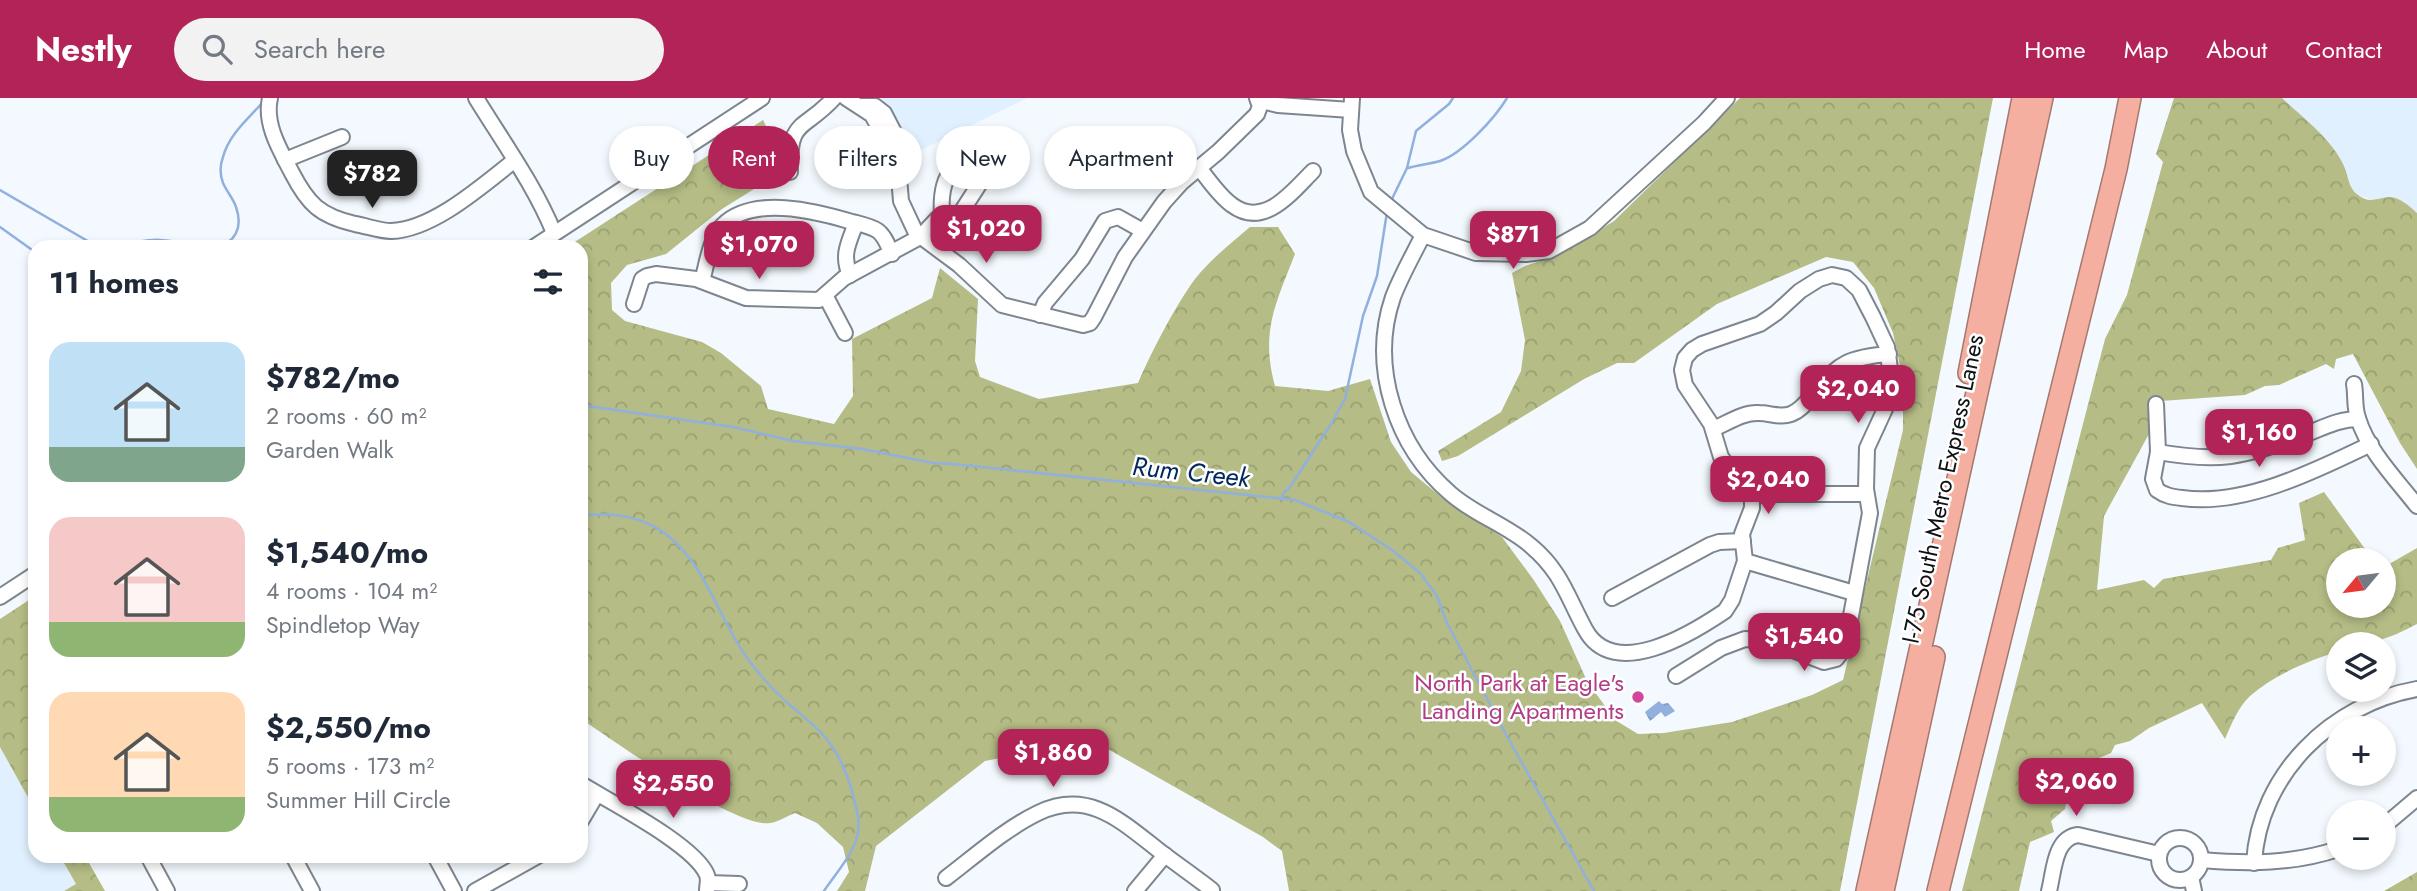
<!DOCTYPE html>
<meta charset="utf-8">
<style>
:root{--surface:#fff;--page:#f2f2f3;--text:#1f2937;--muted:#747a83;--accent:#b22458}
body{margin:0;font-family:Jost,sans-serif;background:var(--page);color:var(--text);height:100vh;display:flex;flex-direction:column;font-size:26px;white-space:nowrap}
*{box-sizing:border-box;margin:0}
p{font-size:23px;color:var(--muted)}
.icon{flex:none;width:38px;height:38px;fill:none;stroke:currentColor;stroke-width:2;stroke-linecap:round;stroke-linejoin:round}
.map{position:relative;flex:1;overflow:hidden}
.sheet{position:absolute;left:28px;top:142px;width:560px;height:623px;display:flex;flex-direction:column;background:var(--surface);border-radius:21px;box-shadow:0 4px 10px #0003}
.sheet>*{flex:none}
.guide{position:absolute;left:609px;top:28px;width:665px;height:63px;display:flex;gap:14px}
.needle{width:46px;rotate:241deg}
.controls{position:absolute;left:2326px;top:450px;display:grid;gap:14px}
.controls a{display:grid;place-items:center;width:70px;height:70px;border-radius:50%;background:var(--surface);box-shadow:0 4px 10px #0003;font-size:35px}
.price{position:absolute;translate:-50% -60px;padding:0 16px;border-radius:14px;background:var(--accent);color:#fff;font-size:23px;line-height:46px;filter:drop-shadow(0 2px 4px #0008)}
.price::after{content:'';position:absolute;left:50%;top:42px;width:21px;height:16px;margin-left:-10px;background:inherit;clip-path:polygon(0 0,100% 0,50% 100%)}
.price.on{background:#222;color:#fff}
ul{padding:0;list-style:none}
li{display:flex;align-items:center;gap:21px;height:175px;padding:0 21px}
li span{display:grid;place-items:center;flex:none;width:196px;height:140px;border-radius:21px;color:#555}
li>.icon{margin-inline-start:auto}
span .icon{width:84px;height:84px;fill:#fffc;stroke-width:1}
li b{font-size:30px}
h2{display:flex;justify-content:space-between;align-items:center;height:84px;padding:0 21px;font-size:30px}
.tag{padding:0 24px;border-radius:32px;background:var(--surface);box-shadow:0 4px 10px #0003;font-size:24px;line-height:63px}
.tag.on{background:var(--accent);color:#fff}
header{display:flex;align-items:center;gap:42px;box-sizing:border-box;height:98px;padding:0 35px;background:var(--accent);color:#fff}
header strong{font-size:33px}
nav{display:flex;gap:38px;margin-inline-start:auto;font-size:24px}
.search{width:490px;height:63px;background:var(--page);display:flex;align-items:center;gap:18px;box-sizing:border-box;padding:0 24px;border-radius:38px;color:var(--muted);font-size:26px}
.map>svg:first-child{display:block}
</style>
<header>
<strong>Nestly</strong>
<div class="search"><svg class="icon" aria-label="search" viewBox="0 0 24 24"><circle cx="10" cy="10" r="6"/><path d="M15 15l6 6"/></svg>Search here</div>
<nav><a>Home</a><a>Map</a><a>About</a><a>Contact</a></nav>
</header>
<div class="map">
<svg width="2417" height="793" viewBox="0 0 2417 793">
<defs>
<pattern id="forest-crowns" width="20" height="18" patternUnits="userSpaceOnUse" patternTransform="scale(1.75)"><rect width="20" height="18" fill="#b5bc85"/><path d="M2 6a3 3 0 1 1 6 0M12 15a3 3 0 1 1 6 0" fill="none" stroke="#9aa172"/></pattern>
<pattern id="water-ripples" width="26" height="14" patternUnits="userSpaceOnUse" patternTransform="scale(1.75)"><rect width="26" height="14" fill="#91b0dd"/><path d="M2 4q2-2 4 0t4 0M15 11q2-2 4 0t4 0" fill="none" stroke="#7c96bd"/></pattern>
</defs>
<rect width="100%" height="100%" fill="#f3f9fe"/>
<g fill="#e0f0fe">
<polygon points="881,0 1027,0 915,55"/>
<polygon points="2282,0 2417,0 2417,115 2401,102 2390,99 2376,103 2359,98 2351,90 2345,69 2332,49"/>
<polygon points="0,649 35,712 35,758 60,758 76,787 64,793 0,793"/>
</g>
<g fill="url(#forest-crowns)">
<path d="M1740 0H1993L1840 793H1289L1282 753 1263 739 1106 650 1061 648 985 663 876 748 865 793H837L849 774 843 749 817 725 795 715C787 718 778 724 770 725 736 731 615 643 581 621V149H567L763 22 777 50 754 91 722 111 666 156 627 167 611 185 612 212 625 223 702 244 721 255 761 288 768 311 834 326 853 298 852 241 932 200 940 170 978 201 975 263 980 279 1039 301 1138 285C1152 253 1174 210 1195 181 1210 162 1231 145 1250 129H1278L1295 156C1276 205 1260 234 1275 288L1328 293 1370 281 1391 344 1411 374 1445 402 1502 439 1533 481 1560 523 1587 583 1615 622 1638 636 1664 635 1732 624 1812 597 1843 582 1903 332V282L1893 235 1874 190 1853 164 1826 159 1717 206 1634 265H1617L1584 281 1458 358 1442 363 1438 353 1501 314 1521 273 1525 242 1512 175 1525 168 1561 156 1614 123Z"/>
<path d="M2174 0H2282C2303 20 2332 41 2344 68 2349 79 2348 90 2358 97 2369 106 2377 100 2389 99 2400 99 2409 108 2417 115V371L2400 345 2353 256 2336 261 2334 271 2326 266 2279 287 2265 288 2245 297 2147 304 2150 334 2104 418 2097 492 2144 482 2154 490 2163 481 2271 462 2278 450 2305 442 2299 405 2324 394 2373 462H2338V508H2384V469L2417 450V526C2386 542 2374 546 2338 546V554C2308 562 2273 578 2250 598 2238 609 2231 627 2225 641L2202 605 2149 630 2130 643 2115 647 2111 655 2087 665 2076 680H2069L2065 711 2051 723 2054 734 2030 744 2019 793H1962L2105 241 2127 197 2163 64 2156 56Z"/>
<polygon points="35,498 35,712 0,649 0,521"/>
<polygon points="60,758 85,758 105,793 64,793 76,786"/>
<polygon points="2417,774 2417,793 2384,793"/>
</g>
<polygon fill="url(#water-ripples)" points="1659,603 1662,606 1668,605 1675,613 1665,619 1661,614 1650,623 1645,614"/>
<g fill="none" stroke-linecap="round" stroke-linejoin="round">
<g stroke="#91b0dd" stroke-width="2.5">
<path d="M1408 70C1418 67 1430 66 1440 63 1462 56 1495 20 1507 0"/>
<polyline points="0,92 98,149"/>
<polyline points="1390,105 1407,70 1416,33 1449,6 1453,0"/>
<polyline points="0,129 35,154"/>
<path d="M123 149C149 138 171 141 198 149"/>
<path d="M214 149C236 146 243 129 236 109 233 100 227 94 223 85 220 77 220 67 223 59 229 36 249 20 264 3"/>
<polyline points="581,307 733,329 793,343 862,351 933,365 953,366 1295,402 1349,424 1392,452 1420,475 1437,498 1446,523 1504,633 1594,793"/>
<polyline points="1281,401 1285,393 1288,392 1331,326 1345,301 1363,218 1377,178 1387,114"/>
<path d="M581 418C612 414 642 418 667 437 707 468 718 521 748 561 760 578 775 594 791 608 807 622 824 634 835 653 846 671 854 697 858 718 863 748 839 770 824 793"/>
</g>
<g stroke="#7d868e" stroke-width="18">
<g id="minor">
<path d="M270 0C264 26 280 52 292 75 308 106 320 118 355 126 367 128 379 133 391 133 433 132 483 87 515 62"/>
<path d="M476 0C503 44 535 88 554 135"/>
<polyline points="846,0 872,17 893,55 898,68 901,103 916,135 959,167 1002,207 1083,227 1090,225 1094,219 1125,159 1164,104 1182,84 1218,54 1257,16 1260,8 1257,0"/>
<polyline points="1352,0 1350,32 1354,53 1371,94 1423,137 1476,155 1526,156 1549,153 1590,130 1704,25 1727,0"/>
<polyline points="1258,2 1278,7 1351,12"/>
<polyline points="862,8 875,8 884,15 899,44 896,62"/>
<polyline points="285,62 342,39"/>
<path d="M1199 70C1209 82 1219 98 1232 107 1264 131 1292 94 1313 73"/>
<path d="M790 74C789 19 803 34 834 0"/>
<path d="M942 118C941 104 941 87 950 75 962 70 972 72 983 79"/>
<path d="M1423 137C1413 157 1401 178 1393 199 1369 269 1396 349 1451 396 1475 417 1507 427 1531 448 1561 473 1567 498 1585 531 1613 584 1691 536 1725 513L1732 502 1745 463 1742 436 1752 410V401L1721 359 1711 326 1685 287 1682 272 1685 260 1692 252 1702 246 1760 226 1776 215 1800 193 1819 181 1832 177 1846 180 1859 192 1873 219 1887 249 1890 271 1889 290 1885 311 1867 350 1866 391 1870 415 1845 550 1836 561 1824 564 1769 543 1745 541 1721 550 1676 578"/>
<polyline points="534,149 762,0"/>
<path d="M850 177C841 157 849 144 856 125"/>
<path d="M702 183C707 166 710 140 723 127 753 97 816 113 852 124 860 126 871 128 878 133 885 138 888 148 892 156"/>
<polyline points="825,197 845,235"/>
<polyline points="634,206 642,181 647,178 656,176 696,181 746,200 819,202 844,180 920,139 938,120 960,116 1009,40"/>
<polyline points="1040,217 1045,205 1082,161 1105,123 1118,119 1143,133"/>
<path d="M2354 286C2356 297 2354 309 2358 320 2368 353 2396 381 2417 408"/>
<path d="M2156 306 2158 354 2153 381 2157 392C2165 398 2173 399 2182 400 2244 409 2317 372 2371 346"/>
<path d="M1713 331C1728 325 1743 314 1759 315 1770 315 1780 320 1791 316 1802 312 1808 302 1815 294 1838 264 1852 259 1889 256"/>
<path d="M2158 354C2220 365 2242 359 2301 338 2321 331 2337 321 2358 321"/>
<polyline points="1751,398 1765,396 1866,396"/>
<polyline points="1745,463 1854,495"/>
<polyline points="0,499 35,476"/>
<polyline points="1612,500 1710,447 1719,444 1743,443"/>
<path d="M581 686C610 704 695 747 707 777 709 782 707 787 707 793"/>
<polyline points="581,723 597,696"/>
<polyline points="2384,728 2417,700"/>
<circle cx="2180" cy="761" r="21"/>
<polyline points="148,758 167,793"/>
<polyline points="293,758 312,793"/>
<polyline points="435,758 454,793"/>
<path d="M2201 762C2249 766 2293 766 2338 751"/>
<path d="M2254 765C2259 676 2332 606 2417 591"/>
<polyline points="2191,779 2194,793"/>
<path d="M946 780C975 758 1005 731 1038 715 1087 691 1120 722 1157 751 1175 765 1194 778 1212 792"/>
<polyline points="708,785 739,786"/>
<polyline points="475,793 538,758"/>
<polyline points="1135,793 1165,757"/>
<path d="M2049 793C2054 774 2054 740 2078 737L2159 756"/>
</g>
</g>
<g stroke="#a4786f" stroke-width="24">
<g id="highway">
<polyline points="1969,275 2023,0"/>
<polyline points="1867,793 2042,0"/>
<polyline points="1883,793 1934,559"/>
<polyline points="1938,793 2116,71 2130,0"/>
</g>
</g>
<use href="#minor" stroke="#fff" stroke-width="14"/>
<use href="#highway" stroke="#f5afa0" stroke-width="21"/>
</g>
<circle fill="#d1479c" stroke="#fff" stroke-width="2.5" cx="1638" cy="599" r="7"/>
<g text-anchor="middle" stroke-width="5" stroke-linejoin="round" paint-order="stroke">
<g font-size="24" fill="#0f1215" stroke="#fff">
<text transform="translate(1943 391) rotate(-78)" y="8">I-75 South Metro Express Lanes</text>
</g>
<g font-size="24" fill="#b23c85" stroke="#fff" text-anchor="end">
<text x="1624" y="593">North Park at Eagle's<tspan x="1624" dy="28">Landing Apartments</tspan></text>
</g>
<g font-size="26" font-style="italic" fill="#00285c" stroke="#fff">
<text transform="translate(1191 374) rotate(6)" y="9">Rum Creek</text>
</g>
</g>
</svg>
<div class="controls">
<a><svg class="needle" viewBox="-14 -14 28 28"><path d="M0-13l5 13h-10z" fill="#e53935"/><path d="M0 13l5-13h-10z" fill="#747a83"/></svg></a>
<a><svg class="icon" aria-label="layers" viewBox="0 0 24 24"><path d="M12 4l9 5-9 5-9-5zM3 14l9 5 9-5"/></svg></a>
<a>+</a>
<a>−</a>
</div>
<b class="price on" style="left:372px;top:112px">$782</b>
<b class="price" style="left:986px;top:167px">$1,020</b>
<b class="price" style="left:1513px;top:173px">$871</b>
<b class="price" style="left:759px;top:183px">$1,070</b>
<b class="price" style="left:1858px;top:327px">$2,040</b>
<b class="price" style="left:2259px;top:371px">$1,160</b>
<b class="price" style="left:1768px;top:418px">$2,040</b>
<b class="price" style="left:1804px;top:575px">$1,540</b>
<b class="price" style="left:1053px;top:691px">$1,860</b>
<b class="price" style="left:2076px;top:720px">$2,060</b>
<b class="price" style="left:673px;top:722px">$2,550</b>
<div class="guide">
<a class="tag">Buy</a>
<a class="tag on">Rent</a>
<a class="tag">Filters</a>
<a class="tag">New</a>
<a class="tag">Apartment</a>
</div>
<section class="sheet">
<h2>11 homes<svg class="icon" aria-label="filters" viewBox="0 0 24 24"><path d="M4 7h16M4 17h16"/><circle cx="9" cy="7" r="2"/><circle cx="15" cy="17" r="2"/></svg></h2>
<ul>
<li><span style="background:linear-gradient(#bfe0f5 75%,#7fa58c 0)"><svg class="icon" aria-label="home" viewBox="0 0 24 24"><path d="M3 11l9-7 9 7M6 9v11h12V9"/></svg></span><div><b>$782/mo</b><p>2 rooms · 60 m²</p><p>Garden Walk</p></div></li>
<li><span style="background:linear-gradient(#f6c9c9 75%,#8fb573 0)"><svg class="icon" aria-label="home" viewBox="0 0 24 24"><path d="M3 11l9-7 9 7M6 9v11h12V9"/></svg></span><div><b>$1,540/mo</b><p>4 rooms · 104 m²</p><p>Spindletop Way</p></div></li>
<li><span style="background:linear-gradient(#ffd9b3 75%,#8fb573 0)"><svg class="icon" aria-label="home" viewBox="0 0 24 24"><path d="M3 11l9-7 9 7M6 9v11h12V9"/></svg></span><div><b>$2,550/mo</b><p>5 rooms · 173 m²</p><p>Summer Hill Circle</p></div></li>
</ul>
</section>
</div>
